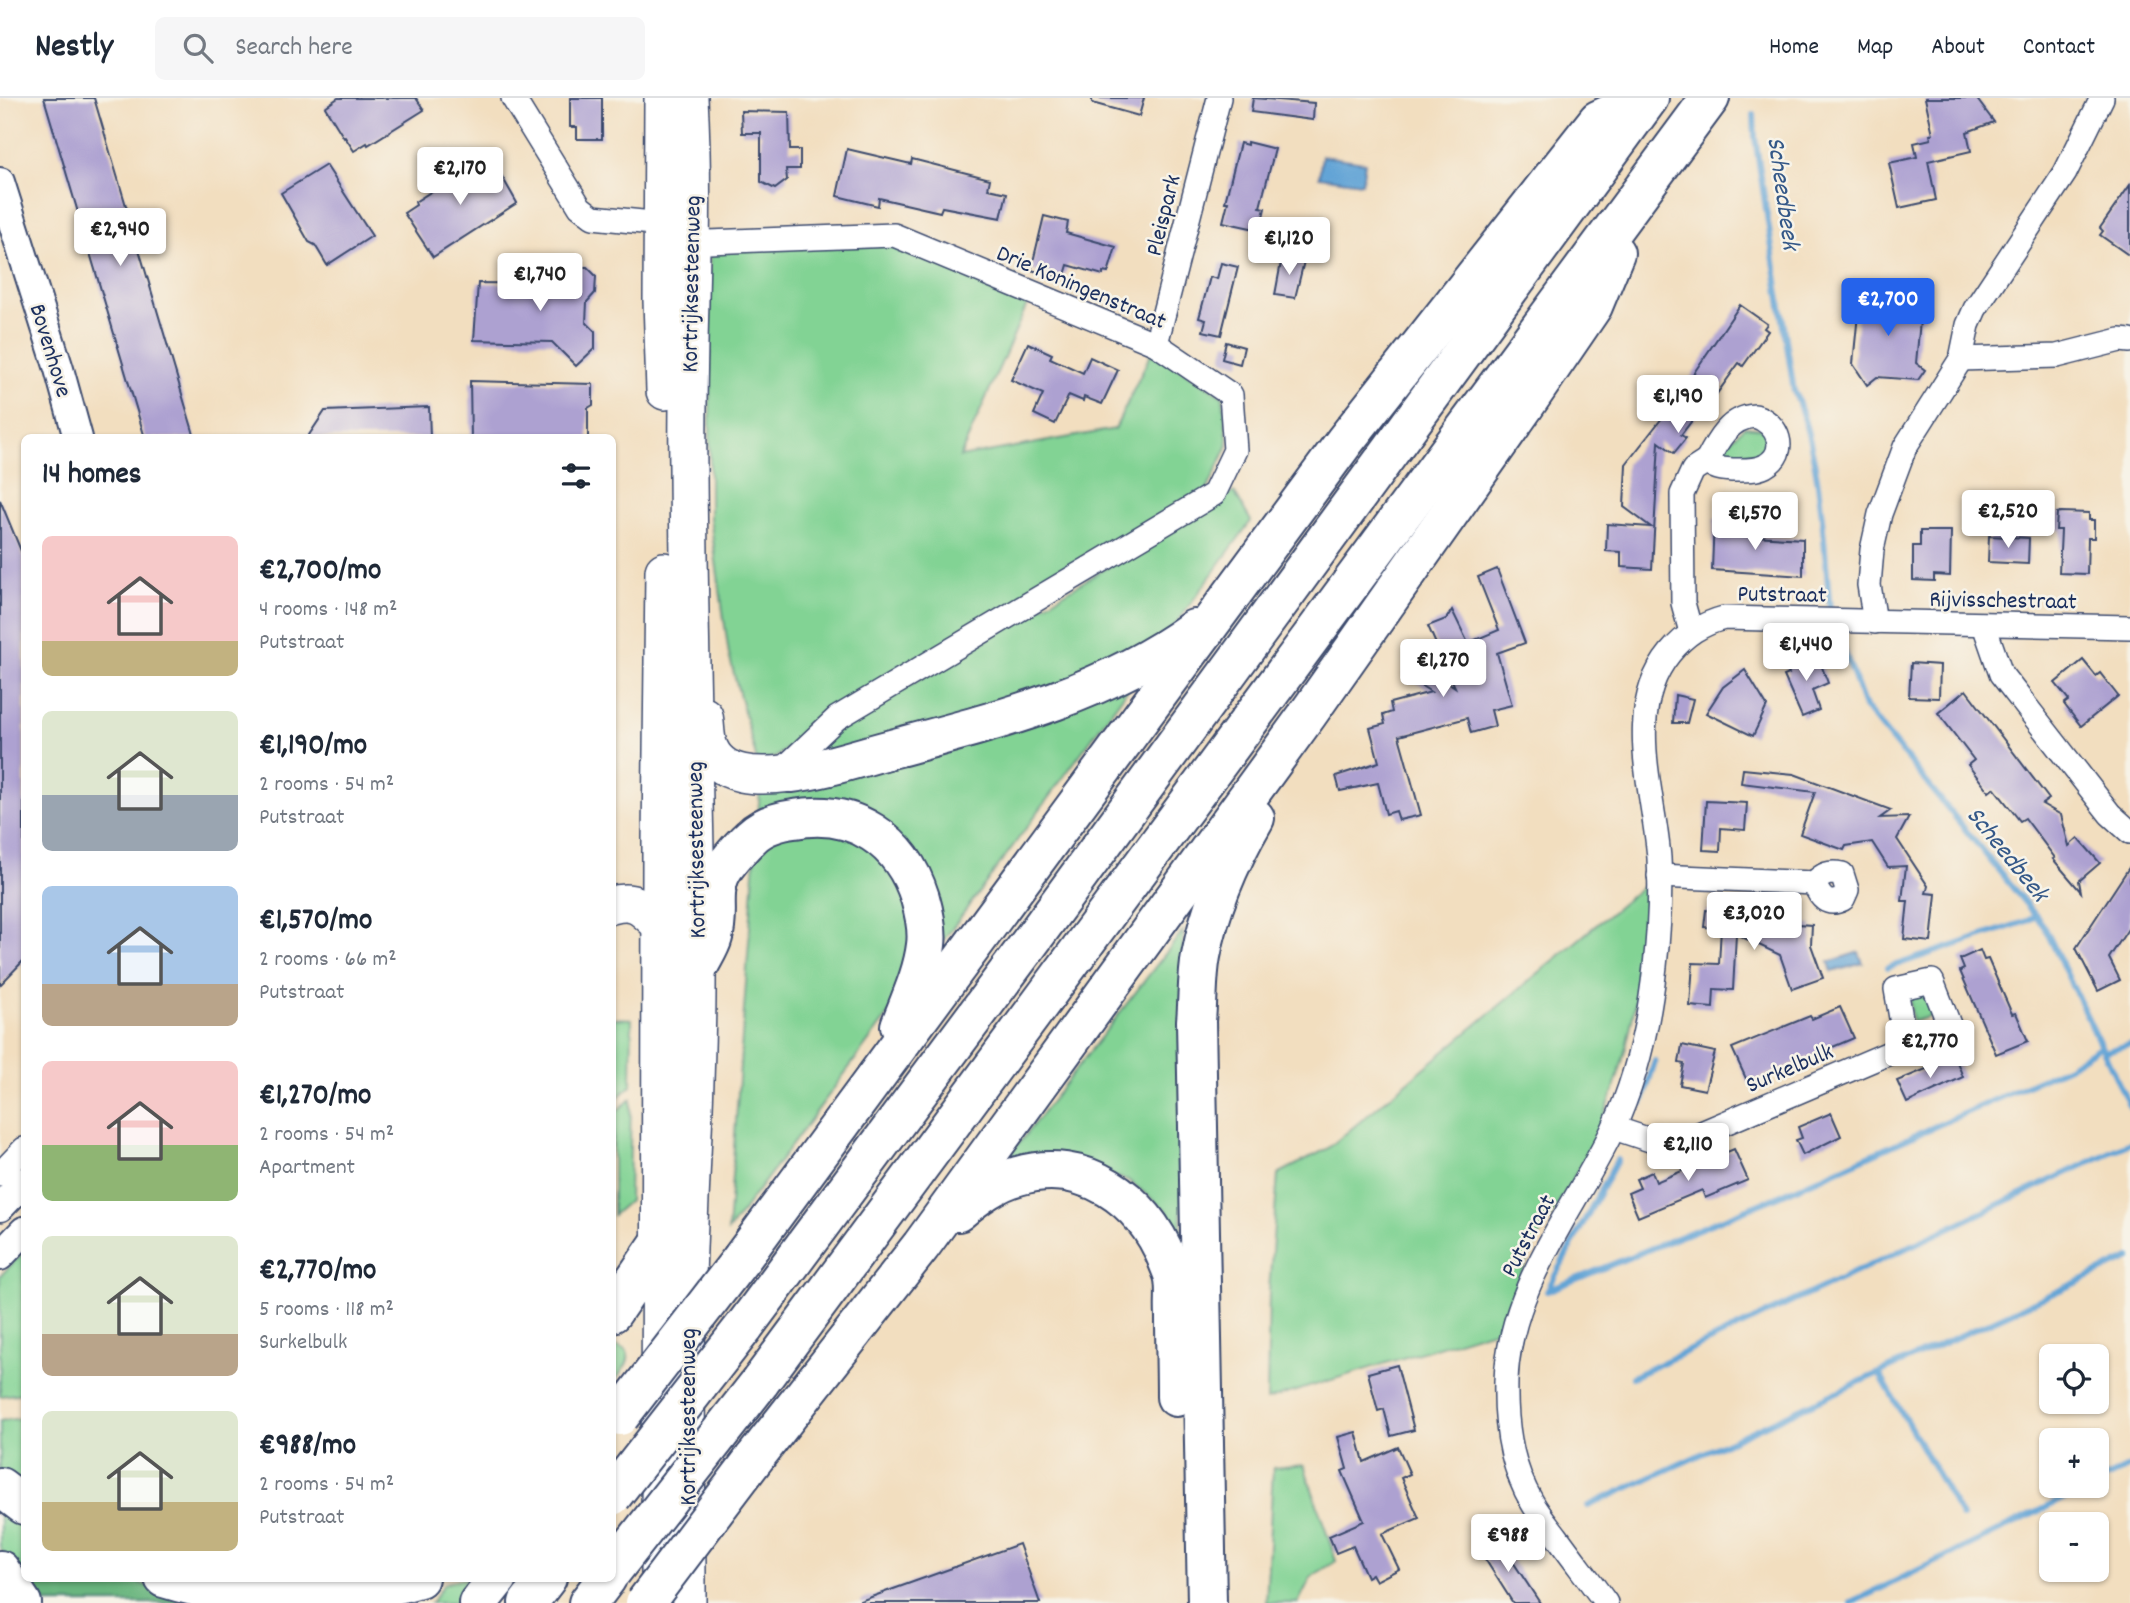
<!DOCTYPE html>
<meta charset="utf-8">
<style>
:root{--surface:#fff;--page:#f6f6f7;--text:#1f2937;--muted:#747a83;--line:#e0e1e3;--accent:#2563eb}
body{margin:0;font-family:Dekko,sans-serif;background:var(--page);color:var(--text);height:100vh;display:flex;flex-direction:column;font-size:26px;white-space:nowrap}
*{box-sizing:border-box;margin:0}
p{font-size:23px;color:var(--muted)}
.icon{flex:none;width:38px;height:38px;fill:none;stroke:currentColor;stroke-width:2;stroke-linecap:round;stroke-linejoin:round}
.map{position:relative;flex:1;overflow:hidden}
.sheet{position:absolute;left:21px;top:336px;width:595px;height:1148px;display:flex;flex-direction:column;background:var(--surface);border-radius:10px;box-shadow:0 2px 5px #0004}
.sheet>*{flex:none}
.buttons{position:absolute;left:2039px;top:1246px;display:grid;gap:14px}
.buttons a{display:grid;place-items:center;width:70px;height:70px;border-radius:10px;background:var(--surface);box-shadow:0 2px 5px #0004;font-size:35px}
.price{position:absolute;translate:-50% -60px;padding:0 16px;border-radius:7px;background:#fff;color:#222;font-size:23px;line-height:46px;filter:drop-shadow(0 2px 4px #0008)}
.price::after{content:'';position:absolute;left:50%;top:42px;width:21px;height:16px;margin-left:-10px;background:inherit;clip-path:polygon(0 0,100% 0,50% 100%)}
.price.active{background:var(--accent);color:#fff}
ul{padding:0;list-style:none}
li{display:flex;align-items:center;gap:21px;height:175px;padding:0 21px}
li span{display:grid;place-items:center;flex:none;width:196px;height:140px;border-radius:10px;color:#555}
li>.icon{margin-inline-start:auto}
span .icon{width:84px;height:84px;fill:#fffc;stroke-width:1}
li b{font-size:30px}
h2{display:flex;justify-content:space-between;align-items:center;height:84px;padding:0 21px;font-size:30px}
header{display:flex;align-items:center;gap:42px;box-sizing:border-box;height:98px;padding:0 35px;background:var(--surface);border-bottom:2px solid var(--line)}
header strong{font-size:33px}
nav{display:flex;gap:38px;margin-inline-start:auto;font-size:24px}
.search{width:490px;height:63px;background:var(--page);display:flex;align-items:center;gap:18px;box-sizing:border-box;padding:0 24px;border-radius:10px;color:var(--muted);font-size:26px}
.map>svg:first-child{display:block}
</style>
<header>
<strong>Nestly</strong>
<div class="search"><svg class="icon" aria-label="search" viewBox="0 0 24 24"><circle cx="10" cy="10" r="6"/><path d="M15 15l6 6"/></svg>Search here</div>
<nav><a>Home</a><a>Map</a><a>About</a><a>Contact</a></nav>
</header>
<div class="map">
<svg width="2130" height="1505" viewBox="0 0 2130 1505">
<rect width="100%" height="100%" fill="#f7f3e8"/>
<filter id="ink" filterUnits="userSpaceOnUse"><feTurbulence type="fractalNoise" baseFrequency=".0143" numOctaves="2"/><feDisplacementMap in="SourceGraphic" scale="14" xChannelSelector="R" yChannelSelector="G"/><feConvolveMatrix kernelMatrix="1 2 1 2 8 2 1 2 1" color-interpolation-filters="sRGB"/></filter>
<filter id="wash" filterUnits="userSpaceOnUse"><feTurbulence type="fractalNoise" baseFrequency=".00686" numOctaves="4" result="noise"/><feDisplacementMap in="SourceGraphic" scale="28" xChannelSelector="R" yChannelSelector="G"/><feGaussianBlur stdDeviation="1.57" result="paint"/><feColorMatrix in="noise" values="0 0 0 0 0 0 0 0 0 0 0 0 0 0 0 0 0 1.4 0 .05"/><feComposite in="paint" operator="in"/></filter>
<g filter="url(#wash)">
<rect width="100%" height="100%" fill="#f2debf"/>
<g fill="#82d394" stroke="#4e8179" stroke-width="2">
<polygon points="889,141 1029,202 960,359 1115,331 1152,253 1223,298 1228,347 1206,395 837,612 776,659 757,663 729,557 710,420 710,152"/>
<polygon points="1744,329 1767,331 1772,340 1767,360 1719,364 1719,354"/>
<polygon points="1234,394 1251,423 994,774 728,1133 760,691 858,618"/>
<path d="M1649 783C1642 865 1635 941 1604 1018 1585 1067 1553 1111 1529 1158 1518 1180 1512 1206 1503 1229L1267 1302 1269 1192 1278 1076 1327 1051Z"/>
<polygon points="1183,833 1181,1153 1167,1113 1128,1082 1031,1059 1009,1058"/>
<polygon points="1923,894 1932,918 1912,924 1910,899"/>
<polygon points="613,920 632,921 631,988 613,1003"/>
<polygon points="631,1001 629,1103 613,1117 613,1016"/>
<polygon points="24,1154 24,1295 0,1298 0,1178"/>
<path d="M613 1247C641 1253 624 1271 613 1285Z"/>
<polygon points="24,1320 24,1395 0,1378 0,1323"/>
<polygon points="1304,1367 1336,1463 1311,1479 1298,1505 1266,1505 1273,1370"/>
<polygon points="0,1404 24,1420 23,1486 0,1449"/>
<polygon points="458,1481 480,1481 461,1505 431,1505 444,1486"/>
</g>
<polygon fill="#69b57e" stroke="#42726e" stroke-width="2" points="29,1480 130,1481 185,1502 199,1505 35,1505 23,1486"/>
<g fill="#63a4d6" stroke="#3f6a9a" stroke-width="2">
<polygon points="1322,58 1365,64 1362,85 1319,79"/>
<polygon points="1859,854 1863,865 1832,874 1829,864"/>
</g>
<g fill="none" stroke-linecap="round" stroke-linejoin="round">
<g stroke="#63a4d6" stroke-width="6">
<path d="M1754 16 1755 40 1794 293C1822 361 1823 439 1830 511"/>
<polyline points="1839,538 1865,609 2044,828 2130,1009"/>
<polyline points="1887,870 2027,823 2036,818"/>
<polyline points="2104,954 2130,946"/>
<polyline points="1642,1005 1655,963"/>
<polyline points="1617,1062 1547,1193 1779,1098 2068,969 2101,948"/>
<polyline points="1879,1275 1962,1419"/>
<polyline points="1632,1279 2130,1045"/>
<polyline points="2096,1385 2130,1368"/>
<polyline points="1588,1408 2130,1160"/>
<polyline points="1851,1505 2090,1388"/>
</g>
</g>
<g id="blocks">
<g fill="#ada1d1">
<polygon points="44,0 94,0 195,340 145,340"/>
<polygon points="338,0 416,0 424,12 368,47 367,45 354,53 345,39 344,40 325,9"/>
<polygon points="570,0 602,0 602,41 577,41 577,29 570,29"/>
<polygon points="1092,0 1144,0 1139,18 1092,5"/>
<polygon points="1253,0 1314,5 1313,22 1251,14"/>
<polygon points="1925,0 1976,0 1994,24 1967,34 1971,53 1928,63 1936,102 1899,110 1889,65 1917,59 1914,45 1931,41 1930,37 1933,36"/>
<polygon points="741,13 789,14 790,52 800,52 800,71 786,71 787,82 775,91 761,84 761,35 742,35"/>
<polygon points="1247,44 1275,51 1260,109 1265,110 1260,132 1223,124 1228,104 1225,104 1240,45 1247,47"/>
<polygon points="847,51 911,66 912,61 990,81 988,91 1007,95 1001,120 942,109 940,114 879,100 878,108 837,98"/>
<polygon points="492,61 517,105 433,159 404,115 416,107 415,104 471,68 474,73"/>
<polygon points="326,67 372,138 327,167 315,147 309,144 281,95"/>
<polygon points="2130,87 2130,158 2100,137 2103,133 2100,130"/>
<polygon points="1044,118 1068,124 1066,135 1116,149 1108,175 1103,174 1103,177 1068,167 1065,177 1062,176 1061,180 1031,172"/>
<polygon points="1282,159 1304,163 1295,200 1275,197"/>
<polygon points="1221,165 1238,169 1221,237 1203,233 1206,222 1199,220 1210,179 1217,181"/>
<polygon points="570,169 587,169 596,178 595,195 587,204 586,224 595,233 595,250 576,268 552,244 474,242 478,185 553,186"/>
<polygon points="1872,188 1884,201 1924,204 1928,210 1927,216 1920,223 1916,265 1925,272 1918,282 1877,279 1867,287 1853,266 1859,206 1864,206"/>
<polygon points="1740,207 1767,226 1764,230 1768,233 1743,268 1739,265 1708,308 1704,307 1681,337 1686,340 1674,355 1659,344 1652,471 1621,469 1621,454 1606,453 1607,426 1651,429 1624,409 1626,366 1670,310"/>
<polygon points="1226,244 1244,249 1240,266 1222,261"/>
<polygon points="1028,245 1052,256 1050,260 1083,275 1090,259 1118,272 1102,306 1084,299 1083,303 1069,297 1055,326 1034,316 1043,296 1011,282"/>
<polygon points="470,283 593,286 593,307 588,310 588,340 471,340"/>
<polygon points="429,309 430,340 307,340 325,313"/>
<polygon points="0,402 24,460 24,862 0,887"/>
<polygon points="2061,414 2089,415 2089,422 2094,422 2094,440 2088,440 2087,476 2059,475 2061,432 2056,432 2057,415"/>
<polygon points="1714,420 1739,421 1739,437 1803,441 1803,478 1712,472"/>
<polygon points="1920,433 1951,433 1950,478 1934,477 1934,483 1913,482 1913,448 1920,448"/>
<polygon points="1989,438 2029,440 2028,466 1988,464"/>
<polygon points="1497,471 1525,545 1497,555 1512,607 1491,612 1495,628 1471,635 1467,620 1399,638 1421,717 1399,722 1396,713 1386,716 1378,685 1340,693 1336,678 1379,664 1370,630 1385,626 1383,617 1392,614 1390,605 1431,594 1403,576 1413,561 1455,589 1428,528 1446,521 1452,512 1468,545 1499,532 1478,479"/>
<polygon points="1817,556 1828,585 1812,592 1819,612 1802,619 1784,578 1789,576 1786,569"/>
<polygon points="2083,562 2096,578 2100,575 2118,598 2081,628 2064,606 2069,602 2055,585"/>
<polygon points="1911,565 1940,567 1939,600 1909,599"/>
<polygon points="1745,572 1767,608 1753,638 1706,615 1723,589"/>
<polygon points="1966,592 2049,701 2042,706 2061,717 2069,748 2078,740 2100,765 2079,783 2081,794 2053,761 2055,760 2025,720 2020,723 1994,690 1989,694 1968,667 1974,662 1938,615"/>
<polygon points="1675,597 1693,601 1687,625 1673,625"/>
<polygon points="1743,671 1794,676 1891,712 1880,720 1909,719 1897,741 1928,788 1926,795 1936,796 1931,844 1904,841 1908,803 1902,803 1906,768 1888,769 1872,744 1846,748 1844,752 1800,736 1815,694 1741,685"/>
<polygon points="1706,703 1747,705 1745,732 1721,730 1720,753 1703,752"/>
<polygon points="2130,768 2130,828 2109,860 2120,882 2098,893 2076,850"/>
<polygon points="1749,810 1768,811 1767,824 1812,827 1811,847 1823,880 1792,891 1780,857 1736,836 1733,892 1714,891 1713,910 1690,908 1693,865 1719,866 1721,830 1704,829 1706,812 1749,814"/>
<polygon points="1980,852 1984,862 1988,861 2012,916 2016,915 2028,943 1996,956 1960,873 1964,871 1960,861"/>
<polygon points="1840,909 1854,940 1748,985 1732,950 1810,918 1812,921"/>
<polygon points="1682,947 1715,954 1705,992 1680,987 1684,966 1679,965"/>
<polygon points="1955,959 1963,979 1907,1005 1897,983"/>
<polygon points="1831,1015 1841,1038 1803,1057 1796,1042 1802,1040 1798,1029"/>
<polygon points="1734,1051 1748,1082 1705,1100 1702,1092 1638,1119 1628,1095 1640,1090 1636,1081 1652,1074 1656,1084"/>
<polygon points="1397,1267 1414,1332 1391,1338 1384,1311 1378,1313 1368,1275"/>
<polygon points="1356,1334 1364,1364 1398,1349 1410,1376 1401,1380 1419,1420 1382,1436 1399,1471 1376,1483 1372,1476 1367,1479 1353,1448 1336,1455 1329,1438 1364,1423 1342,1373 1347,1371 1338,1339"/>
<polygon points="1498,1441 1540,1505 1513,1505 1480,1453"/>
<polygon points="1019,1446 1040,1505 860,1505 860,1503"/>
</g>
</g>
</g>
<g filter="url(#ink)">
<use href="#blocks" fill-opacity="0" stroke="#3b496d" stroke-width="2"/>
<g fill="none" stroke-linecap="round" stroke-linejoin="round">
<g stroke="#3b496d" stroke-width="26">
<g id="minor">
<polyline points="513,0 580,109 593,119 662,126 708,144 894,137 1156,246 1231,297 1235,352 1214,396 837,620 780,674"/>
<polyline points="1156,246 1219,0"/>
<polyline points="1961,261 2057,258 2120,242 2130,243"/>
<path d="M1755 318C1778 325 1790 354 1765 368 1755 373 1743 372 1732 372 1721 371 1715 371 1707 363 1717 343 1730 319 1755 318Z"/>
<polyline points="1875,524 1869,487 1872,452 1880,416 1905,349 1961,261 1968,227 1975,211 2065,75 2102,0"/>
<polyline points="1984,527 2001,576 2110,716 2130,734"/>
<polyline points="1691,534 1683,505 1682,396 1693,372 1707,363"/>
<path d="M1659 778 1814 785C1820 800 1827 809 1843 801L1847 792 1842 776C1829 773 1823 776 1814 785"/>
<polyline points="1614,1030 1659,1045 1678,1045 1950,929 1932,883 1896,891 1906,949"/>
<polyline points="0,1076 24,1051"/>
<path d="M1606 1505C1590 1483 1573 1461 1557 1439 1549 1428 1539 1417 1532 1404 1511 1369 1505 1324 1506 1283 1509 1188 1574 1113 1613 1031 1637 980 1649 924 1655 868 1659 832 1661 796 1659 760 1654 693 1623 612 1670 555 1685 537 1701 526 1724 520L2130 529"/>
</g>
</g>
<g stroke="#3b496d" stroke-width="32">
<g id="tertiary">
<polyline points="0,84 59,271 78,340"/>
<polyline points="0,1109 24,1084"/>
<polyline points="0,1158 24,1133"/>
</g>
</g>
<g stroke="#3b496d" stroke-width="40">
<g id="primary">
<polyline points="663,0 662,202 665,293"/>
<path d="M704 618C706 627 705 637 708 646 718 681 761 679 791 675"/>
<path d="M612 807C637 800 644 812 661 827"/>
<polyline points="660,1504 661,743 664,473"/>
<path d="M687 1505C687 1397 685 1288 687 1180 690 1076 698 973 697 870 695 703 689 537 688 371 686 247 696 124 689 0"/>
</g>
</g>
<g stroke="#3b496d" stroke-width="42">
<g id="motorway">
<path d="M791 675C828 671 863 658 899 649 1001 622 1109 594 1194 531"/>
<path d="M697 872C702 861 710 850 713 839 721 813 708 792 726 767 733 758 742 747 751 739 762 728 779 723 794 721 854 710 902 742 920 800 924 814 928 832 926 847 923 874 910 902 900 928"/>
<path d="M958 1114C976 1099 995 1084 1018 1078 1083 1058 1144 1101 1167 1161 1169 1167 1173 1174 1174 1181 1176 1193 1174 1206 1175 1218 1175 1245 1176 1272 1176 1299"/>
<polyline points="742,1160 1345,343 1598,22 1645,0"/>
<polyline points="612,1215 661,1143"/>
<polyline points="744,1229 1040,831 1649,0"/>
<polyline points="760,1284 1710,0"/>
<polyline points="753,1362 921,1148 1308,616 1524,309 1593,208 1615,155"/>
<polyline points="0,1389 24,1407"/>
<polyline points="0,1472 22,1505"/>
<path d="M164 1480C245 1505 338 1505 419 1480"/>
<polyline points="478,1505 498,1480"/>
<polyline points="528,1505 547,1480"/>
<polyline points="588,1505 607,1480"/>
<path d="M1207 1505 1196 923C1198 902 1197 879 1201 858 1210 809 1230 763 1255 720"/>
</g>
</g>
<use href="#minor" stroke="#fff" stroke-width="23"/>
<use href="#tertiary" stroke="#fff" stroke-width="28"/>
<use href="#primary" stroke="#fff" stroke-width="37"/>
<use href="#motorway" stroke="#fff" stroke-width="38"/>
<g stroke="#3b496d" stroke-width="42" stroke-linecap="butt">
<g id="motorway-bridge">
<polyline points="620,1318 742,1160"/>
<polyline points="612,1398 744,1229"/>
<polyline points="612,1473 760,1284"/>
<polyline points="645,1505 753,1362"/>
</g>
</g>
<use href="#motorway-bridge" stroke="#fff" stroke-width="38"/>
</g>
</g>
<g text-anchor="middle" stroke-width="5" stroke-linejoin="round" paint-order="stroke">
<g font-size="24" fill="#1b2f5e" stroke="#f7f3e8">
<text transform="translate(1162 117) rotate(-76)" y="8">Pleispark</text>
<text transform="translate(690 186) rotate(-89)" y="8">Kortrijksesteenweg</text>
<text transform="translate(1082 188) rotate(23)" y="8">Drie Koningenstraat</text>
<text transform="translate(52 252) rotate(73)" y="8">Bovenhove</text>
<text transform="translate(1782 495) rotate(1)" y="8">Putstraat</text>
<text transform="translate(2003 501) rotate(1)" y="8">Rijvisschestraat</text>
<text transform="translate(695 752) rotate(-91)" y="8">Kortrijksesteenweg</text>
<text transform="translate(1789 969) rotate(-23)" y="8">Surkelbulk</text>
<text transform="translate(1527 1137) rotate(-62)" y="8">Putstraat</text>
<text transform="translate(687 1319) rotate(-90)" y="8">Kortrijksesteenweg</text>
</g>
<g font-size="26" font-style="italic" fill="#345888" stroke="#f7f3e8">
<text transform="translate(1785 95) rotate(82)" y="9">Scheedbeek</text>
<text transform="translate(2009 755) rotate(51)" y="9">Scheedbeek</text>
</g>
</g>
</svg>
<div class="buttons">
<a><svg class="icon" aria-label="locate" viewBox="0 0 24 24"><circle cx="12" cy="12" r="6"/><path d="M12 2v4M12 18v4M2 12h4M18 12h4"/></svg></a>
<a>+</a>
<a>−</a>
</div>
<b class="price" style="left:460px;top:109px">€2,170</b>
<b class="price" style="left:120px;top:170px">€2,940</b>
<b class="price" style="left:1289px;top:179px">€1,120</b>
<b class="price" style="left:540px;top:215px">€1,740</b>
<b class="price active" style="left:1888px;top:240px">€2,700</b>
<b class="price" style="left:1678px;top:337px">€1,190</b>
<b class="price" style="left:2008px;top:452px">€2,520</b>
<b class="price" style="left:1755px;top:454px">€1,570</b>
<b class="price" style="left:1806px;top:585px">€1,440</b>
<b class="price" style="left:1443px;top:601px">€1,270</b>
<b class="price" style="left:1754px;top:854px">€3,020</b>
<b class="price" style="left:1930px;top:982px">€2,770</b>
<b class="price" style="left:1688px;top:1085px">€2,110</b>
<b class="price" style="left:1508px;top:1476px">€988</b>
<section class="sheet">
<h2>14 homes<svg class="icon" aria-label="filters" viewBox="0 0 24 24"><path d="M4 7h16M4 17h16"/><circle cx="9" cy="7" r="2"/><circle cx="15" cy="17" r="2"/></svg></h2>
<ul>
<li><span style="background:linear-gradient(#f6c9c9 75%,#c2b280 0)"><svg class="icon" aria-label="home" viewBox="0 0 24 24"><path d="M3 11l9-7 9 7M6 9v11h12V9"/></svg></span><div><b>€2,700/mo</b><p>4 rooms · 148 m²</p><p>Putstraat</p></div></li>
<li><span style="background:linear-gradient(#dfe7d0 60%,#9aa5b1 0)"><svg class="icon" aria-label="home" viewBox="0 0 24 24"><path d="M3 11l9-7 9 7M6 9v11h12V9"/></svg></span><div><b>€1,190/mo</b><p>2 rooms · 54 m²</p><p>Putstraat</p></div></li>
<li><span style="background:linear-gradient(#a9c7e8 70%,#b9a48a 0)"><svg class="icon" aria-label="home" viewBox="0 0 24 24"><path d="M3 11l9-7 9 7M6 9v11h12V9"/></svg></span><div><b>€1,570/mo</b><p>2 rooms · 66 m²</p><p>Putstraat</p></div></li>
<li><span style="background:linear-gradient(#f6c9c9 60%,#8fb573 0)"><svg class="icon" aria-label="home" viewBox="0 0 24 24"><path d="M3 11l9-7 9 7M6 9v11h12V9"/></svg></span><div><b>€1,270/mo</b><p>2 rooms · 54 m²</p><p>Apartment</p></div></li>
<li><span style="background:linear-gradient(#dfe7d0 70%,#b9a48a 0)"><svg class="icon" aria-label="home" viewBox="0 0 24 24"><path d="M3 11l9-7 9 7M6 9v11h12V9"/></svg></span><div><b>€2,770/mo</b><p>5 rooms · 118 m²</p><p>Surkelbulk</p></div></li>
<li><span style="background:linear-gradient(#dfe7d0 65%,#c2b280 0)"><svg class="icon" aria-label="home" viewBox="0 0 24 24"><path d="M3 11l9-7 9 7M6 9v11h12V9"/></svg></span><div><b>€988/mo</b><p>2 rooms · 54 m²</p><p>Putstraat</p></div></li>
</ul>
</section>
</div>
